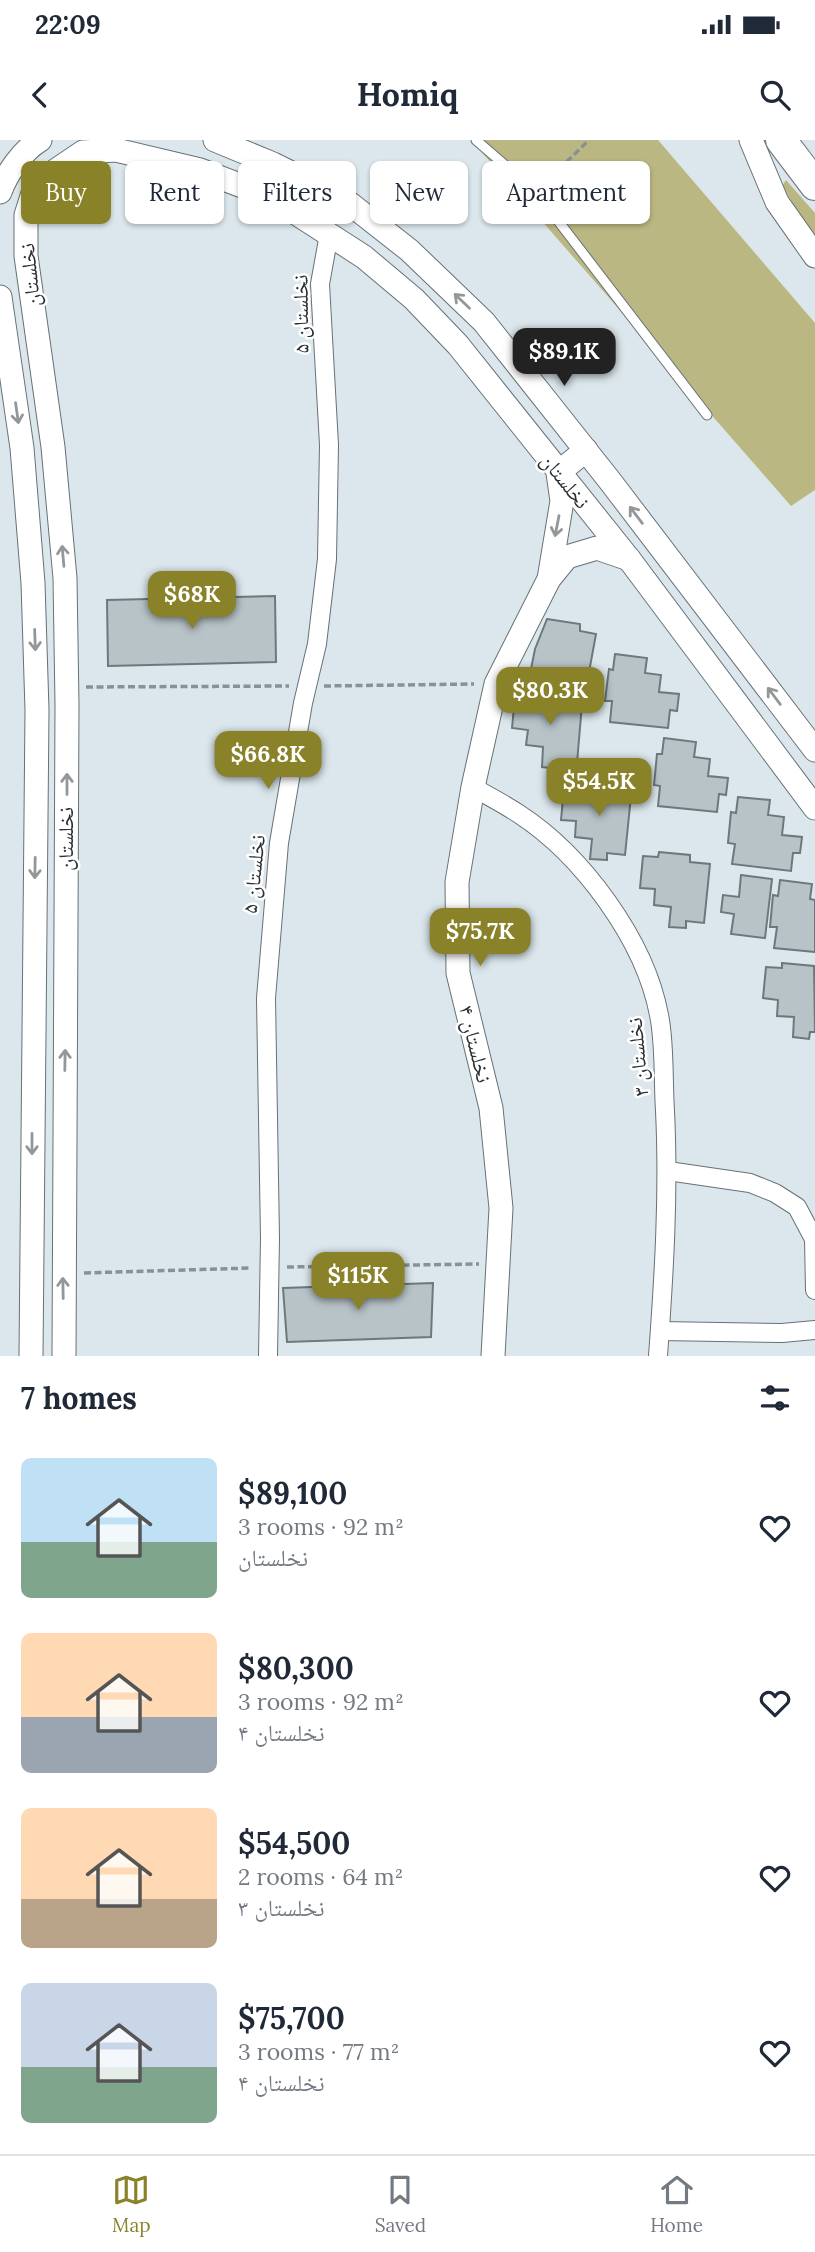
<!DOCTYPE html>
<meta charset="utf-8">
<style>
:root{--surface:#fff;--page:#f6f6f7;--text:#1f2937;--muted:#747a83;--line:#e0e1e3;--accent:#8a8229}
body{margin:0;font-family:Lora,"Noto Naskh Arabic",serif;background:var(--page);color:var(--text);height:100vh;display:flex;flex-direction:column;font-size:26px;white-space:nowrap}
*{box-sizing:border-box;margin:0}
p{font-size:23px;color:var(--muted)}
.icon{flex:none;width:38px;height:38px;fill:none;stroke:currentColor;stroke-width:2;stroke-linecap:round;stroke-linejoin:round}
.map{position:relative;height:1216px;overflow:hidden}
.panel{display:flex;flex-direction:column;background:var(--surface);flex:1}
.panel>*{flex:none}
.guide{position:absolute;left:21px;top:21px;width:774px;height:63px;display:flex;gap:14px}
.price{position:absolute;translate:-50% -60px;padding:0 16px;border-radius:14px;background:var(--accent);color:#fff;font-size:23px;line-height:46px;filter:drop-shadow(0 2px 4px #0008)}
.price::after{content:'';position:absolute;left:50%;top:42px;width:21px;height:16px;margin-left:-10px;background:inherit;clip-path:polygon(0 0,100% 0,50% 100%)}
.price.on{background:#222;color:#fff}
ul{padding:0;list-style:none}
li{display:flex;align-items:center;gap:21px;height:175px;padding:0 21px}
li span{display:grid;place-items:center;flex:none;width:196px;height:140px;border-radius:10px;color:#555}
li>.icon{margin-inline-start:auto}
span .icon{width:84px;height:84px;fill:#fffc;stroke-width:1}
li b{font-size:30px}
h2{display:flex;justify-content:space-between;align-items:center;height:84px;padding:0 21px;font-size:30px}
.tag{padding:0 24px;border-radius:10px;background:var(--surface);box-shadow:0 2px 5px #0004;font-size:24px;line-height:63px}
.tag.on{background:var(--accent);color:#fff}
.status{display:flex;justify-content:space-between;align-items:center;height:49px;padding:0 35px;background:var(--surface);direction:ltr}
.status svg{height:19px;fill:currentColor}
header{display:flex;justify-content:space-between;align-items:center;height:91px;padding:0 21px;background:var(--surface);font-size:32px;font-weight:800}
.dock{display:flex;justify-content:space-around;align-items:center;height:98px;border-top:2px solid var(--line);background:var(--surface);font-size:19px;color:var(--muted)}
.dock a{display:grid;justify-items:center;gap:4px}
.dock .on{color:var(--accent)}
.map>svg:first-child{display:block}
</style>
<div class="status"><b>22:09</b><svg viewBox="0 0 49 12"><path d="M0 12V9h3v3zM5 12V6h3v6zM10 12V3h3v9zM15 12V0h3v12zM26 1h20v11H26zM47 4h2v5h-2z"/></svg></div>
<header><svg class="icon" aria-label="back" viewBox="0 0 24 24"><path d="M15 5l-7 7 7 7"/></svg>Homiq<svg class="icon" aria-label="search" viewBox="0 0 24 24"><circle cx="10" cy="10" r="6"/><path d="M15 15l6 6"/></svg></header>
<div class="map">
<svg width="815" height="1216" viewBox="0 0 815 1216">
<rect width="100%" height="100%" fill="#dbe7ec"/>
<g fill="#bbb783">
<polygon points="471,0 658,0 815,183 815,350 791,366"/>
<polygon points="786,40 815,73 815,97 782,46"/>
</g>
<g fill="#b8c3c8" stroke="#6d787c" stroke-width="2">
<polygon points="275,456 276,522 108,526 107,460"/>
<polygon points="547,479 580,484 580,491 596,494 585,554 537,549 528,544 535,509"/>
<polygon points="615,514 647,518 645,533 661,535 659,552 679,554 677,571 670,570 668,588 610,582 612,561 605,561 609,529 613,530"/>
<polygon points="531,553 563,556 562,562 582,564 577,623 559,622 558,629 542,627 543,607 526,605 528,590 512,588 515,556 531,558"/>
<polygon points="664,598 696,602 694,617 710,619 708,636 728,638 726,655 719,654 717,672 658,666 660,646 654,645 657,614 662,614"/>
<polygon points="580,645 611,647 610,654 631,656 625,715 607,713 607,720 590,719 592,699 575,697 576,681 561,680 564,648 579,650"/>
<polygon points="738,657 770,660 768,675 784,677 782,695 802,697 800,713 793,713 791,731 732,724 735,704 728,703 731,672 736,673"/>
<polygon points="659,712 690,715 690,722 710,724 704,783 686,781 686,788 669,787 671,767 654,765 655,749 640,748 643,716 658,717"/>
<polygon points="741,735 772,739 765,798 731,794 734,774 721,772 723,755 739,757"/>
<polygon points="780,740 812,744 810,759 815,760 815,812 774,808 777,787 770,787 773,755 778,756"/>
<polygon points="782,823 814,826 815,892 810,892 809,899 793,897 794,877 777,876 778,860 763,858 766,827 782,828"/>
<polygon points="433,1143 431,1197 287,1202 283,1148"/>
</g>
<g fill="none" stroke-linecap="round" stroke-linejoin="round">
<g stroke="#677176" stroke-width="11">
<polyline id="lane" points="476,0 536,52 707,275"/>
</g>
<g stroke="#677176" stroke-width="20">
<g id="street">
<path d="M473 647C488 656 504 664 519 674 582 715 645 800 659 875 665 903 663 942 665 971 669 1053 664 1135 658 1216"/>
<polyline points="668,1031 750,1043 775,1053 797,1067 814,1099 815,1150"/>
<polyline points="660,1191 782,1193 815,1190"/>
<polyline points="268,1216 270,1098 266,858 279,703 303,563 317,504 327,419 329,305 320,144 329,94"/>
</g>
</g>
<g stroke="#677176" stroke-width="25">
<g id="secondary">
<polyline points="215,0 273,24 344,59 409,110 484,182 610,341 815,610"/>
<polyline points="751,0 777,62 815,116"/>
<path d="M0 52C7 33 22 11 40 0"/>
<polyline points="0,157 22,308 33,443 37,570 31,1216"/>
<polyline points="549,439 562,361 558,333 586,310"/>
<polyline points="64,1216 67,565 65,438 53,307 26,116 26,75 34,50 52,33 83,12 116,10 200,30 271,57 364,117 414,159 458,205 629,419 815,668"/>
<polyline points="493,1216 501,1068 491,968 458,833 457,742 473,647 496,544 549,439 567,417 597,408 629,419"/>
</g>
</g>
<g stroke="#677176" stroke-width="32">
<polyline id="highway" points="781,0 815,45"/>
</g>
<g stroke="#899195" stroke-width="3.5" stroke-dasharray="7 3.5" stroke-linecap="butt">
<polyline points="544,44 589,0"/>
<polyline points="324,546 474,544"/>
<polyline points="86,547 289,546"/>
<polyline points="287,1127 479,1124"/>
<polyline points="84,1133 251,1128"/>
</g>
<use href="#lane" stroke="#fff" stroke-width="9"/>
<use href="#street" stroke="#fff" stroke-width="18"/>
<use href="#secondary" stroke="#fff" stroke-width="23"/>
<use href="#highway" stroke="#fff" stroke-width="30"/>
</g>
<defs><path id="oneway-shaft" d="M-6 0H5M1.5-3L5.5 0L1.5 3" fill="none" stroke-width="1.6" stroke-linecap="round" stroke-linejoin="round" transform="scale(1.75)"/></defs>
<g stroke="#949798">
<use href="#oneway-shaft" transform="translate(462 161) rotate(-136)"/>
<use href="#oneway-shaft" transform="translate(17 273) rotate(82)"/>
<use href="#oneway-shaft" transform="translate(636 375) rotate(-127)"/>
<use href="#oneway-shaft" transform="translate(557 386) rotate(101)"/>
<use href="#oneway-shaft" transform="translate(63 416) rotate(-95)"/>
<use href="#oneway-shaft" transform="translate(35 500) rotate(88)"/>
<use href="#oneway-shaft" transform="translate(774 556) rotate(-127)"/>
<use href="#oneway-shaft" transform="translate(67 644) rotate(-90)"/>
<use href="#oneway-shaft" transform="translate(35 728) rotate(91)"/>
<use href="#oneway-shaft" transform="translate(65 920) rotate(-89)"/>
<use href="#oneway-shaft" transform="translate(32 1004) rotate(90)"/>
<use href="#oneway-shaft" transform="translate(63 1148) rotate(-91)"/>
</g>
<g text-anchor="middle" stroke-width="5" stroke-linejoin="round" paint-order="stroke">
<g font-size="21" fill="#2a2f31" stroke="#fff">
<text transform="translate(30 135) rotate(-96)" y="7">نخلستان</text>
<text transform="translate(301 174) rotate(-91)" y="7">نخلستان ۵</text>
<text transform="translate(565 341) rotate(51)" y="7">نخلستان</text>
<text transform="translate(66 699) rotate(-90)" y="7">نخلستان</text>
<text transform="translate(254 734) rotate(-84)" y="7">نخلستان ۵</text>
<text transform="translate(475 904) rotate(76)" y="7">نخلستان ۴</text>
<text transform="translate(638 917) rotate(-95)" y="7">نخلستان ۳</text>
</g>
</g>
</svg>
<b class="price on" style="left:564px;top:248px">$89.1K</b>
<b class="price" style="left:192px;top:491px">$68K</b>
<b class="price" style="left:550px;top:587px">$80.3K</b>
<b class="price" style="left:268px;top:651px">$66.8K</b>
<b class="price" style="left:599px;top:678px">$54.5K</b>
<b class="price" style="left:480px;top:828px">$75.7K</b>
<b class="price" style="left:358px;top:1172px">$115K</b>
<div class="guide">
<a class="tag on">Buy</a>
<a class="tag">Rent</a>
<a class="tag">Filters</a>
<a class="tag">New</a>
<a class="tag">Apartment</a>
</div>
</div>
<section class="panel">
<h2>7 homes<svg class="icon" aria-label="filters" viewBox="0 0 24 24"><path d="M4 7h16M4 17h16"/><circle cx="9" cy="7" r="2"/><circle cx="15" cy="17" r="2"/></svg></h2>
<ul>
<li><span style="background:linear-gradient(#bfe0f5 60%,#7fa58c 0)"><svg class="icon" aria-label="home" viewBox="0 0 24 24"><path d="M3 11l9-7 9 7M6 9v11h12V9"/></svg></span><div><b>$89,100</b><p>3 rooms · 92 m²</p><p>نخلستان</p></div><svg class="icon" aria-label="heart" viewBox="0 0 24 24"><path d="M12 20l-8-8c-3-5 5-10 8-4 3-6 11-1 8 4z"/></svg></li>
<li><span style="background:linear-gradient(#ffd9b3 60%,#9aa5b1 0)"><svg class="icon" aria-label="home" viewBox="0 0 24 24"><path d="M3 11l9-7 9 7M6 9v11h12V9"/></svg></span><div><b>$80,300</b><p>3 rooms · 92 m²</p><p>نخلستان ۴</p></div><svg class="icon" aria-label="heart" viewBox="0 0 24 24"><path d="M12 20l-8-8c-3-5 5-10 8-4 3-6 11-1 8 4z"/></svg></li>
<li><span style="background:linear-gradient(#ffd9b3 65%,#b9a48a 0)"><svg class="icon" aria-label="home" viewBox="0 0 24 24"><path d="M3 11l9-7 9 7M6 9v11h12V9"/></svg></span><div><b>$54,500</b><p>2 rooms · 64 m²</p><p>نخلستان ۳</p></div><svg class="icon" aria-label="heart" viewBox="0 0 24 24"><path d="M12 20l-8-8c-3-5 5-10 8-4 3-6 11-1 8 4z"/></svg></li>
<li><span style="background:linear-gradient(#c9d6e8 60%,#7fa58c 0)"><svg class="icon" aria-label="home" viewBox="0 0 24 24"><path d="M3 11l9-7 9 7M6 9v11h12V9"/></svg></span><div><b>$75,700</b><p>3 rooms · 77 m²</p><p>نخلستان ۴</p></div><svg class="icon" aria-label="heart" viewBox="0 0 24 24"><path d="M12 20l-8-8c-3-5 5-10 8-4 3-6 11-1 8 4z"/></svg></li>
</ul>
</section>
<nav class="dock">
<a class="on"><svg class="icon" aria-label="map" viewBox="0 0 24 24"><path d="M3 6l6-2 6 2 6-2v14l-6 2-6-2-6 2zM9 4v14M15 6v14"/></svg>Map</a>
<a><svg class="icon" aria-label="saved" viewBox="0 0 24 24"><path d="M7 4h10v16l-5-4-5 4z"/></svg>Saved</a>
<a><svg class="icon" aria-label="home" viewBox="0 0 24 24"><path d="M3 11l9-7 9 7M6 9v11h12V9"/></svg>Home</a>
</nav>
